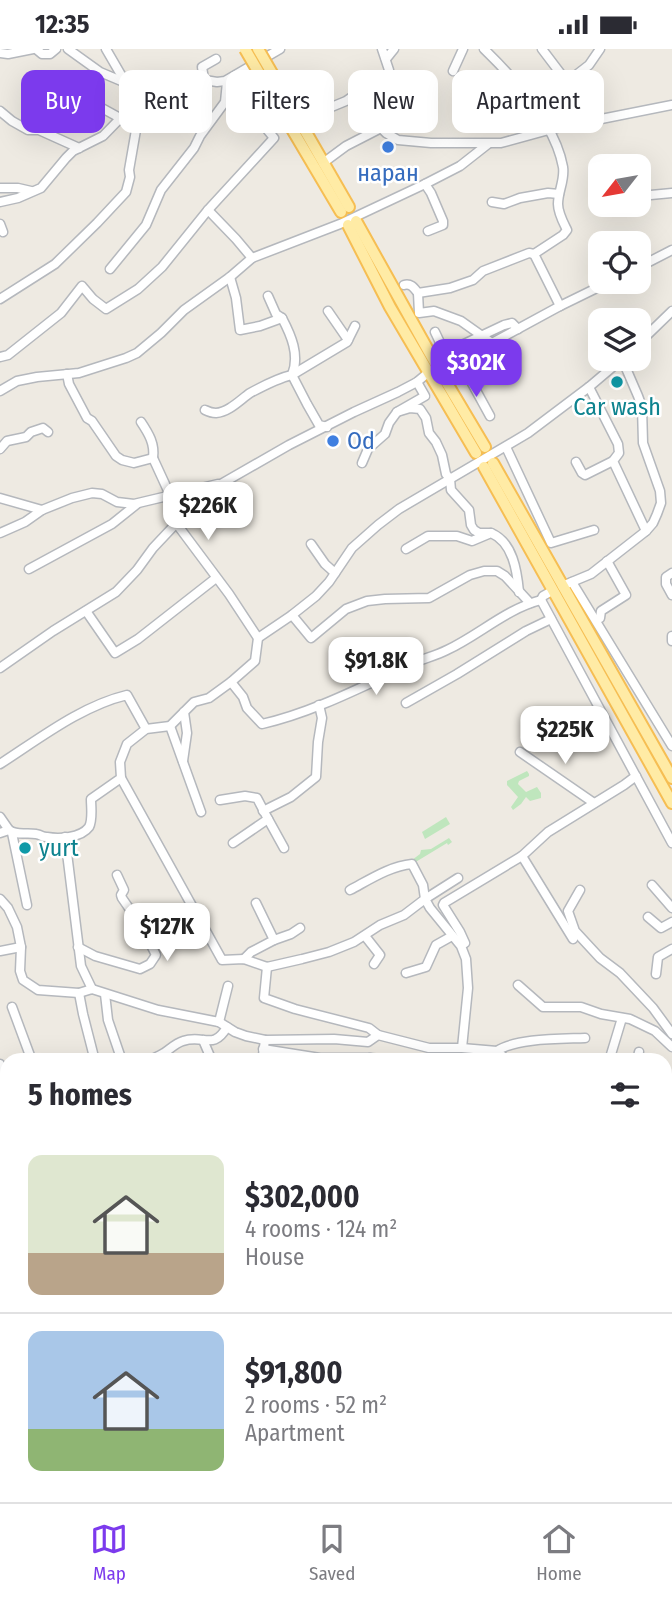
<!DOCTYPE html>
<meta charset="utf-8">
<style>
:root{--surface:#fff;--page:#f7f7f7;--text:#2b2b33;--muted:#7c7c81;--line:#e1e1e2;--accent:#7c3aed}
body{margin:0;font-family:"Fira Sans Condensed",sans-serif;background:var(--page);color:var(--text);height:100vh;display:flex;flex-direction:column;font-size:26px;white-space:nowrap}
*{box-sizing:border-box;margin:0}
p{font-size:23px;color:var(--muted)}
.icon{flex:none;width:38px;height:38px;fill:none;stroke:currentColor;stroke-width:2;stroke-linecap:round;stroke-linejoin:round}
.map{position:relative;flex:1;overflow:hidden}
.drawer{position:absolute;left:0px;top:1004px;width:672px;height:450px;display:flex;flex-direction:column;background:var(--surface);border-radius:21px 21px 0 0;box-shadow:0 7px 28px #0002}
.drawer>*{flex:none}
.hud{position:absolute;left:21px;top:21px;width:630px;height:63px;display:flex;gap:14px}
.needle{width:46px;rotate:239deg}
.tools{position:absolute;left:588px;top:105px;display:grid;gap:14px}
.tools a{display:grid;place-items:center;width:63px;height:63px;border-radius:14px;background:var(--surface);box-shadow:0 7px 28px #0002;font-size:35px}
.price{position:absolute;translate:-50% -60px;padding:0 16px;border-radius:14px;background:#fff;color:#222;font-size:23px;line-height:46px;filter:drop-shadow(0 2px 4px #0008)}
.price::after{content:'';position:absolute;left:50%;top:42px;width:21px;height:16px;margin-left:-10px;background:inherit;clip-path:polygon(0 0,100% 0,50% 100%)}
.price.selected{background:var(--accent);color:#fff}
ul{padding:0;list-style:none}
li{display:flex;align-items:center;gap:21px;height:175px;padding:0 28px}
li+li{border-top:2px solid var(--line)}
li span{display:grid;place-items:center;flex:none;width:196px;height:140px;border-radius:14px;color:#555}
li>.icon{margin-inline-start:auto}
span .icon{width:84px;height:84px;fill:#fffc;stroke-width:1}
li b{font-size:30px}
h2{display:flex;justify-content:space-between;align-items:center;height:84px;padding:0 28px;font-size:30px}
.pill{padding:0 24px;border-radius:14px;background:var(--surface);box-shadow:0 7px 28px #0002;font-size:24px;line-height:63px}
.pill.selected{background:var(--accent);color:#fff}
.status{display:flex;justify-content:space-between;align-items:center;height:49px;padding:0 35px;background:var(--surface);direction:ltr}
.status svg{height:19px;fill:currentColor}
.menu{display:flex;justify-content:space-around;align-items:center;height:98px;border-top:2px solid var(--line);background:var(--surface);font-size:19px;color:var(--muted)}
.menu a{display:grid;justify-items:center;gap:4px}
.menu .selected{color:var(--accent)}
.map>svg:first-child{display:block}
</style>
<div class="status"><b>12:35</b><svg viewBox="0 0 49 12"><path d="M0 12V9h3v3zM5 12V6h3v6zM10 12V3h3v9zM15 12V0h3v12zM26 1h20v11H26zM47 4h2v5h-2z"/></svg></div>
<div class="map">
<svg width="672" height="1453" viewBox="0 0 672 1453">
<rect width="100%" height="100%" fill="#eeeae2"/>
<g fill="#bfe6bd">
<polygon points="527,722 529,725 529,727 519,732 518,735 526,743 537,738 541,744 541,749 530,752 526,748 521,755 513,761 511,758 518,748 507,736 507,732"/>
<polygon points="446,768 450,775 425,790 422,783"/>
<polygon points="449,789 452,793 448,796 447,794 414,814 412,811 420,805 421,801 431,800"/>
</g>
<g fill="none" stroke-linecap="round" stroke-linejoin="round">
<g stroke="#b5b8bd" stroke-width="11">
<g id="minor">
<polyline points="36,0 42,5 50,5 56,0"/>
<polyline points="68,0 100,23 126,34 133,36 152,35 162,37"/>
<polyline points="106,0 124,31"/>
<polyline points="382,0 389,21 390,33 379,71 381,79 386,84 398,91 431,94 501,94 556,79 672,56"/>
<path d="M484 0C515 30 555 74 563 118 565 131 558 142 558 155 558 164 563 173 567 181L563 186 534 205 560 257"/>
<polyline points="542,0 567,33 590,72"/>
<polyline points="0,4 8,5 33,0"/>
<polyline points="386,10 394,0"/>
<polyline points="453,22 463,0"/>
<polyline points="204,30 202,18 216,10"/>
<polyline points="567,33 589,16 600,0"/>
<polyline points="42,47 73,50 100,58 120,69"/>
<polyline points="329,59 346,52 376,31 390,33"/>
<polyline points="0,62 12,72 28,81 39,81 79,99"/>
<polyline points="323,114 346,97 381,79"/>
<polyline points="425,135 431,144 443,172 443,176 428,182"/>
<polyline points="0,139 18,139 31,142"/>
<polyline points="640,147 672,144"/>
<polyline points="0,153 18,149 41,139 66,109 73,102 103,87 144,45 176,32 193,29 217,33 225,32 280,0"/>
<polyline points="492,153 504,155 520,149 548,144 559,145"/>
<polyline points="208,161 236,190 252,209"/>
<polyline points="0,175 3,183"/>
<polyline points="639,218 672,201"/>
<polyline points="110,220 146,176 161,141 194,99 200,87 225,53 227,33"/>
<path d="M230 228 236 249 240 281 260 277 282 269C291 286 300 306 292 326L307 355 319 376 327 378"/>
<path d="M404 236C411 234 414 239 418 244L450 239 473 231 483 222 529 204 534 205"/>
<polyline points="418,244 419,264 434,262 461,272 492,294 487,314 460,328"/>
<polyline points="268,247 276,265 282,269"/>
<polyline points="0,250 55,215 97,174 126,143 130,128 129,121 136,81 129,60"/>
<polyline points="328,262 348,291"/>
<polyline points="435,283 445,304 504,276 512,274 518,280"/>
<polyline points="639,294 672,262"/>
<polyline points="0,308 8,306 61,264 82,237 93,250 106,260 138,240 162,218 208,161 274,89 251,61 227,37"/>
<polyline points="67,325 69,335 87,369 92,372 116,407 122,411 134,414 153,409 170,446"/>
<polyline points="467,325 490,367"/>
<polyline points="589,338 618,395 619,404 613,412 646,482"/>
<polyline points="0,342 17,332 37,328 79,324 126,309 137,304 161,284 184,261 230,228 252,209 340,175 425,135 460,117 488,95"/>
<path d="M205 361C209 363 211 364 216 364 229 363 240 351 250 344 263 337 278 329 292 326L347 293 355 277"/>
<polyline points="397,363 410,359 420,360 426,369 429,384 436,393 442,406 446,425 450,430 451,441 469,461 471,476 474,481 479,484 491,484"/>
<path d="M141 373C149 385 155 395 153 409"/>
<polyline points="506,398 551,494 594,481"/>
<polyline points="0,400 7,392 26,388 31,383 43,379 48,383"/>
<polyline points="576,413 582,424 585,426 613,412"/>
<polyline points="362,414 368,400 385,385 389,374 397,363 425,347 417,333"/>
<polyline points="0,449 42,461"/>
<polyline points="0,484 25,473 42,461 72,449 92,444 102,445 117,453 134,455 218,435"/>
<polyline points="311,495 325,515 335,524"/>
<path d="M406 500 428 487H457L472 492 491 484C513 493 517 522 519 543"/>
<polyline points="29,520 112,475 137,455"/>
<polyline points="672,524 666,528 666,535 672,546"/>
<polyline points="572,533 672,697"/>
<polyline points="562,537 591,525 646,482 653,474 657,465 661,454 660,442 643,394 642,358 638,347 622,310"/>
<polyline points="552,542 543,547 541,551 672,794"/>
<polyline points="86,562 115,604 138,590 216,529"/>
<polyline points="292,566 311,589 346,560 367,552 385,550 429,549 470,526 484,522 497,522 505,527 530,554"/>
<polyline points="600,569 601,562 626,546 607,512"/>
<polyline points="672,587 672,592"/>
<polyline points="258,589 292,566 316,547 329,533 352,499 378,476 399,460 528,384 589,338 622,310"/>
<polyline points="0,619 53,582 116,543 137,521 153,499 186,464 221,435 289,396 354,363 398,343 417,333 429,323 492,294 560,257 609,233"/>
<path d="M231 633 243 648 247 659 262 675C315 663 367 635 416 613 426 609 437 606 447 601 479 586 506 560 541 551"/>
<polyline points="406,654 457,625 526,582 551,570"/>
<polyline points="170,677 201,763"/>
<polyline points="520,703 594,754"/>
<polyline points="183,712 187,684 184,663"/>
<path d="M0 715C39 690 81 657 127 646L146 680"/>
<path d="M121 729 222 911 244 910 267 918 302 910 329 903 354 893 380 876 404 866 425 850 423 836 412 815C390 817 369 831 350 841"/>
<polyline points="220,751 245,747 257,749 268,770 233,794"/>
<polyline points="263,762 291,748 316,728 318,693 322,669 319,656"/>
<polyline points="0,768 9,781"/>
<polyline points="268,770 284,799"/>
<path d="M0 784 9 781C17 787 26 783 36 785 43 786 40 788 47 788 59 790 81 789 89 778 93 771 91 758 91 750L121 729 120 713 127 695 146 680 170 677 194 653 209 649 231 633 255 612 258 589 229 545 176 474"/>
<polyline points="12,784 27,856"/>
<polyline points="65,788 81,917 92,940"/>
<polyline points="522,807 573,890"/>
<polyline points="458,829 425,850 430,859 461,897 466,910 468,939 462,999"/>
<polyline points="652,836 672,859"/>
<polyline points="580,841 568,862 575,882 600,909 620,924 653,959 672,985"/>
<polyline points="0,850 8,859 17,878 21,898 20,922 23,931 38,941 79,944 92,940 158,961 219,973 235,983 246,987 265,991"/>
<polyline points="648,868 661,879 672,873"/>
<polyline points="365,887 380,906 374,915"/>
<polyline points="274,891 291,885 300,879"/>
<polyline points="465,894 460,883 443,856 444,854 522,807 548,783 624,736 636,727"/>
<polyline points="78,898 95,907 140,920 150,915 156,906 142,878 122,849 121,846 124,841 117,826"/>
<polyline points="0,902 21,898"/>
<polyline points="244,910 251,903 274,891 256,854"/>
<polyline points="267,918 264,949 295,960 369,979 378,986"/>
<polyline points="406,924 426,918 436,896 452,887"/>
<polyline points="656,925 658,908 672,900"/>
<polyline points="518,936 543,958 581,958 601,965 630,970 655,982 672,998"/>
<polyline points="79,944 83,965 95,1012"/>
<polyline points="105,945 108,971 122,1012"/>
<polyline points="12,958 32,1012"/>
<polyline points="219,973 228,937"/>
<polyline points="203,991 212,1012"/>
<polyline points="263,1000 320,1009 370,1009 372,1012"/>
<path d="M497 1002C516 989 561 990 585 989"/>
<polyline points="370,1009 404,1012"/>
<path d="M148 1012C154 1009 159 1007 164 1004 170 1000 176 994 183 992 204 985 213 1002 227 978"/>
<polyline points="266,1012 263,1006 265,991 334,990 368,993 378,986 429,999 462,999 497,1002 508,1012"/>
<polyline points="609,1012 622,969"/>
<polyline points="637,1012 639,1003"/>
<polyline points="0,1015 7,1035"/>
<polyline points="665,1060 672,1059"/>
<polyline points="0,1080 7,1077"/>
<polyline points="0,1101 7,1122"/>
<polyline points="665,1144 672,1164"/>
<polyline points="0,1162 7,1160"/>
<polyline points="665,1229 672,1226"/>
<polyline points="0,1251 2,1259 7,1267"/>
<polyline points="665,1301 672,1312"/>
<polyline points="0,1327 7,1326"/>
<polyline points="0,1355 6,1417"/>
<polyline points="665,1431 669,1453"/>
<polyline points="422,1447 424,1453"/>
<polyline points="457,1447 458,1453"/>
<polyline points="485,1447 487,1453"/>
<polyline points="511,1447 513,1453"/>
<polyline points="595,1447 597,1453"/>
<polyline points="633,1447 634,1453"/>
<polyline points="0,1449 11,1447"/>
<polyline points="316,1453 341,1449"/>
<polyline points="394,1453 411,1447"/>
</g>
</g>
<g stroke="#f6be53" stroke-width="14">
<g id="major">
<polyline points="280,38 349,158"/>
<polyline points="270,43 341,163"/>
<polyline points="356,172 438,319 485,398"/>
<polyline points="348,176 390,258 476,404"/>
<polyline points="493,414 672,729"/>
<polyline points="484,418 672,754"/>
<polyline points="665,1294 672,1290"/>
<polyline points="335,1453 345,1447"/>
</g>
</g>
<use href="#minor" stroke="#fff" stroke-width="8"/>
<use href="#major" stroke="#ffeba5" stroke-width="10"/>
<g stroke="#f6be53" stroke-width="14" stroke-linecap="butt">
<g id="major-bridge">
<polyline points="245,0 270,43"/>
<polyline points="258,0 280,38"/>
</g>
</g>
<use href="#major-bridge" stroke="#ffeba5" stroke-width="10"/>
</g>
<g fill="#3f7fe0" stroke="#fff" stroke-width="2.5">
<circle cx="388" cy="98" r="7"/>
<circle cx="333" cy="392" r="7"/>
</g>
<g fill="#0f9aa8" stroke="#fff" stroke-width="2.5">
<circle cx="617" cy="333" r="7"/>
<circle cx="25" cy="799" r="7"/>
</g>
<g text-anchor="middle" stroke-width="5" stroke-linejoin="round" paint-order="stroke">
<g font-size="24" fill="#366cbe" stroke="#fff">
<text x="388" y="132">наран</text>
<text x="347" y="400" text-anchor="start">Od</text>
</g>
<g font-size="24" fill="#0d838f" stroke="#fff">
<text x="617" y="366">Car wash</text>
<text x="39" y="807" text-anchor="start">yurt</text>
</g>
</g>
</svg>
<div class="tools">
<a><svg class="needle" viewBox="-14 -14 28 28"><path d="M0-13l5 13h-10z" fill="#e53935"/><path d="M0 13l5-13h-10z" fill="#7c7c81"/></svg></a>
<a><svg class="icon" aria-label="locate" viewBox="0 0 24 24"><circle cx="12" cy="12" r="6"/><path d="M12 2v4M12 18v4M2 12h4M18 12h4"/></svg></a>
<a><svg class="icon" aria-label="layers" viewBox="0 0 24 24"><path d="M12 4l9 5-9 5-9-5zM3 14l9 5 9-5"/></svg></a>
</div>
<b class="price selected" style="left:476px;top:350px">$302K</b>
<b class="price" style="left:208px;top:493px">$226K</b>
<b class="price" style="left:376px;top:648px">$91.8K</b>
<b class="price" style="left:565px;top:717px">$225K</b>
<b class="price" style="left:167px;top:914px">$127K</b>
<div class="hud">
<a class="pill selected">Buy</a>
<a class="pill">Rent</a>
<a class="pill">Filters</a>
<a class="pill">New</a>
<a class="pill">Apartment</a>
</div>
<section class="drawer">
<h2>5 homes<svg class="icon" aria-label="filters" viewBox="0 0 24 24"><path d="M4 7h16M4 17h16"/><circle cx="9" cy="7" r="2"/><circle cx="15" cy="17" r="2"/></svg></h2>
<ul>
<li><span style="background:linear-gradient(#dfe7d0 70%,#b9a48a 0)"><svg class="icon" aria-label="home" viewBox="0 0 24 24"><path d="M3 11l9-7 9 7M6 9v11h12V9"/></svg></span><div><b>$302,000</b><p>4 rooms · 124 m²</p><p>House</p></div></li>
<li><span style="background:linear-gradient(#a9c7e8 70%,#8fb573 0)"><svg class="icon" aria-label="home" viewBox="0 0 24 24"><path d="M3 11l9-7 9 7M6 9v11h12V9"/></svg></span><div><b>$91,800</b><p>2 rooms · 52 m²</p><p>Apartment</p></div></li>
</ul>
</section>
</div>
<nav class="menu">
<a class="selected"><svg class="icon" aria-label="map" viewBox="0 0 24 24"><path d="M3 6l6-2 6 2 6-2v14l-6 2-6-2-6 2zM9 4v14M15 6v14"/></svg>Map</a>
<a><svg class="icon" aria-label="saved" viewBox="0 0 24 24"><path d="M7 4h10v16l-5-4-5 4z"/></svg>Saved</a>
<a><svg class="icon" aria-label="home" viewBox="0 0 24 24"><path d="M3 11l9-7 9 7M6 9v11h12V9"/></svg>Home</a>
</nav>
